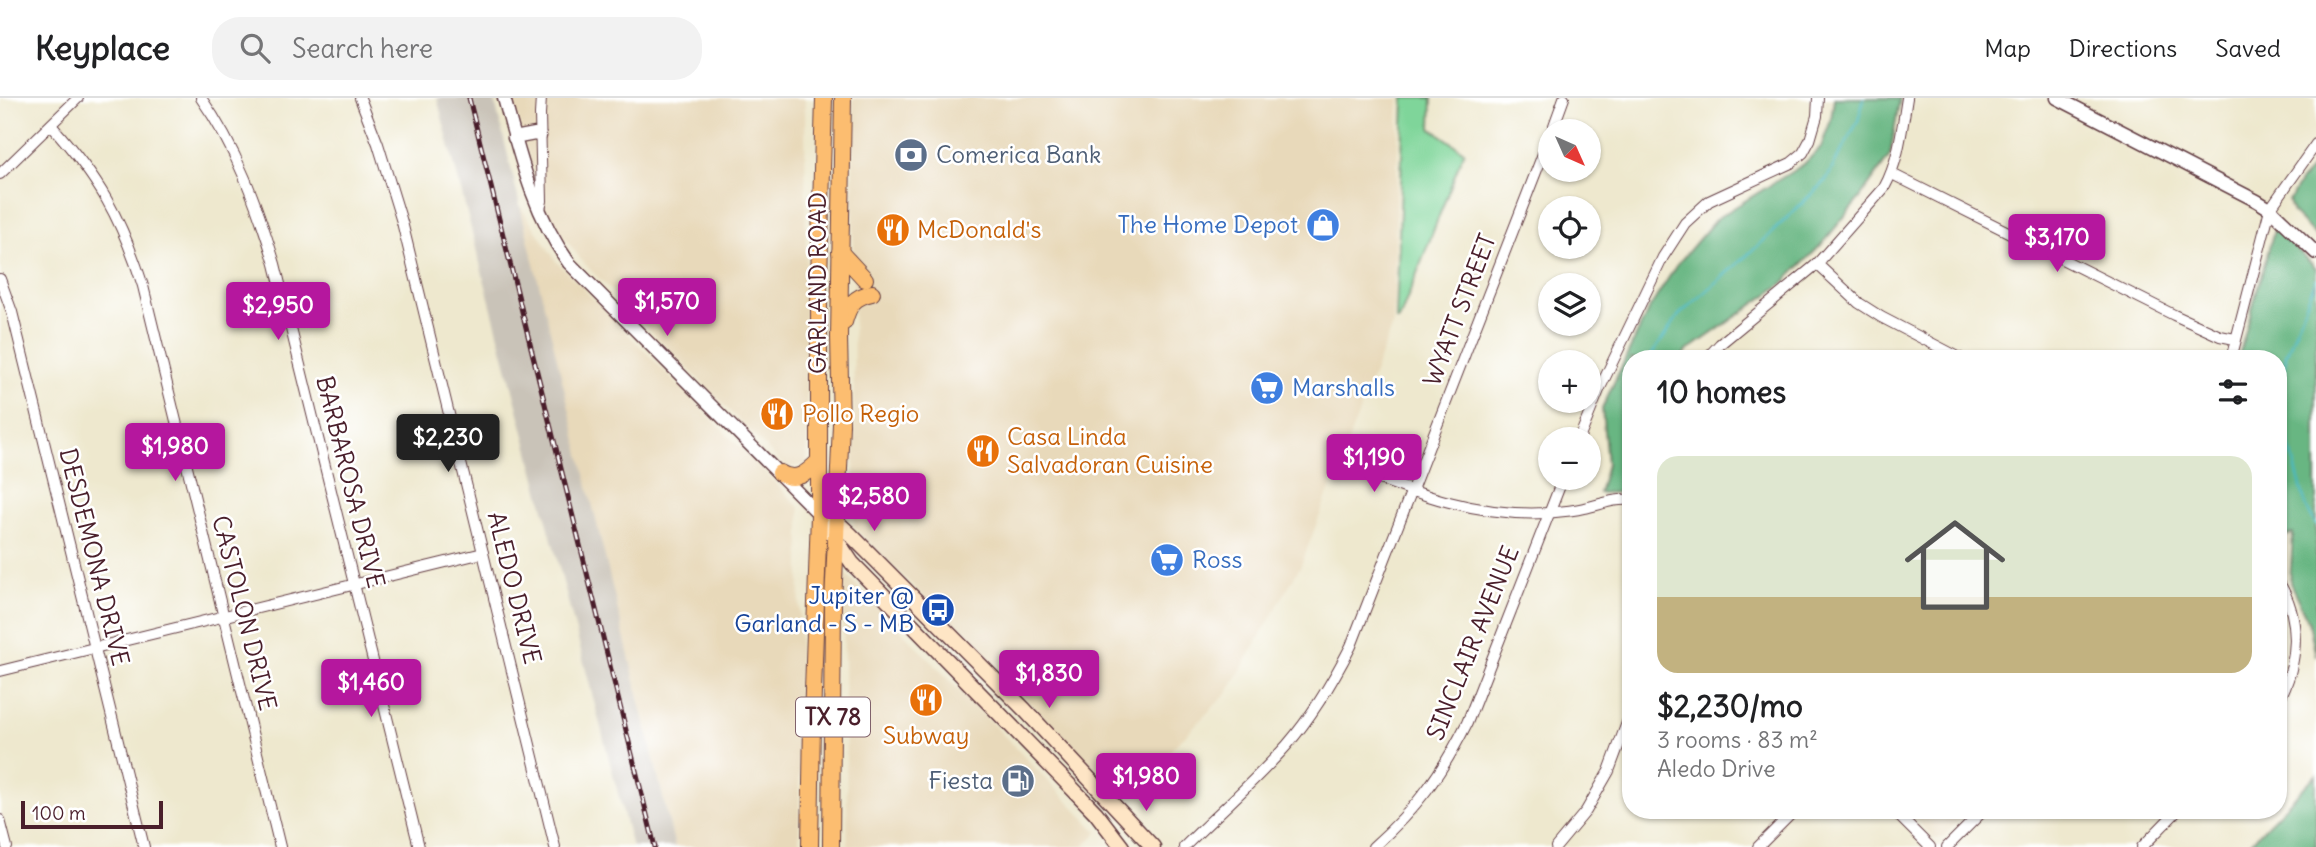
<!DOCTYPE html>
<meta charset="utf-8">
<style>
:root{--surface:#fff;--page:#f2f2f2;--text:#202124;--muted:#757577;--line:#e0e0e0;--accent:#b5179e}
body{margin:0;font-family:Delius,sans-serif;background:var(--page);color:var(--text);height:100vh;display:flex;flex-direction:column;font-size:26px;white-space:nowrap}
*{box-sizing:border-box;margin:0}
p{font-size:23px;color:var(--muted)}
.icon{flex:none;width:38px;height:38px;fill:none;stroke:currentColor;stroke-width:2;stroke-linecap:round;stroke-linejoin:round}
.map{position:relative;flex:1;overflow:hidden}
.side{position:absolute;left:1622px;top:252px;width:665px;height:469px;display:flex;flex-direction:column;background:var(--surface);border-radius:28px;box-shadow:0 2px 5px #0004}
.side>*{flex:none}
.needle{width:46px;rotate:135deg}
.tools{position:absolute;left:1538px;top:21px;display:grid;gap:14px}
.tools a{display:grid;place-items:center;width:63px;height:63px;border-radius:50%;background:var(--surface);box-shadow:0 2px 5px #0004;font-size:35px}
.scale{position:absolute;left:21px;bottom:18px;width:142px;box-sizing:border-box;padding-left:7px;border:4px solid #4a1f2b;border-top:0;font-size:19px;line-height:24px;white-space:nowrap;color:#4a1f2b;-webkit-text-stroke:5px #fff;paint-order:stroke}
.price{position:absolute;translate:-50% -60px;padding:0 16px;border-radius:7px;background:var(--accent);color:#fff;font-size:23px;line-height:46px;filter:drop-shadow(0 2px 4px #0008)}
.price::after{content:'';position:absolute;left:50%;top:42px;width:21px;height:16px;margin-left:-10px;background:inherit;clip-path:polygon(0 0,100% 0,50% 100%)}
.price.active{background:#222;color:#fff}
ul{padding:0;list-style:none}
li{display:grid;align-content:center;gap:14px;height:371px;padding:0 35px}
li+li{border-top:2px solid var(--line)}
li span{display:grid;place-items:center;height:217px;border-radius:21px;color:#555}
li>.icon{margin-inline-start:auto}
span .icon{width:126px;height:126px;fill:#fffc;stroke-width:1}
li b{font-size:30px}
h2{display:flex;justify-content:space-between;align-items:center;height:84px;padding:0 35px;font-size:30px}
header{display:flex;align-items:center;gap:42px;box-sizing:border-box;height:98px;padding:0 35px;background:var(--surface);border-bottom:2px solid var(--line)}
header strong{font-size:33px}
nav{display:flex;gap:38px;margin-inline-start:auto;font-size:24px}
.search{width:490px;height:63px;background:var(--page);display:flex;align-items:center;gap:18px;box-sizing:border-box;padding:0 24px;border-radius:28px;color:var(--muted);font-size:26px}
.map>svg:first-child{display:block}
</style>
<header>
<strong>Keyplace</strong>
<div class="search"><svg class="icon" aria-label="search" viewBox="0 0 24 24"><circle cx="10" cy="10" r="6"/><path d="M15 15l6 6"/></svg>Search here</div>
<nav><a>Map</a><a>Directions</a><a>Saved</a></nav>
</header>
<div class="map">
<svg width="2316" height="749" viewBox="0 0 2316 749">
<rect width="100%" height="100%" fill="#fff"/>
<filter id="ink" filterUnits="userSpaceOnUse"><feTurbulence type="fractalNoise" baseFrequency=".0143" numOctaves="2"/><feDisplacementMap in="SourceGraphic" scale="14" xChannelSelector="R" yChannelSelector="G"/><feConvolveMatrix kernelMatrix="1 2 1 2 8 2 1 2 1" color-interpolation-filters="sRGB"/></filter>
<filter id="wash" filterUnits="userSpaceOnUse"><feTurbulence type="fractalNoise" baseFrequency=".00686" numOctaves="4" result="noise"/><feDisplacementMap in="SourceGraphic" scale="28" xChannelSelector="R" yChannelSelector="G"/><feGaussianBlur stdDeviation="1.57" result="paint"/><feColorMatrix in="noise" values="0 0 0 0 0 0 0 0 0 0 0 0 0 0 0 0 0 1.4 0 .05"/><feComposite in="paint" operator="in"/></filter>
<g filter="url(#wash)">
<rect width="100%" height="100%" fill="#eee8ce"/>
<g fill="#e8d9ba">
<polygon points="512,0 805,0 807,366 786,370 581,162 544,111"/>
<polygon points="853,0 1399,0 1393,225 1301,467 1229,593 1124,699 854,429"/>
<polygon points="519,106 556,163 800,410 799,749 675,749"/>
<polygon points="842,472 1098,734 1082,749 848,749"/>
<polygon points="1906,712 1969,712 1942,740 1935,741"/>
</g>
<polygon fill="#c9c3b8" points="437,0 494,0 675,749 632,749"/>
<polygon fill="#7fd59a" stroke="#647a62" stroke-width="2" points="1404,0 1432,0 1431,30 1464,53 1399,222 1396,222"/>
<g fill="#67b682" stroke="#586a56" stroke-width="2">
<polygon points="1834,0 1900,0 1890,57 1860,100 1820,148 1781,187 1687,253 1682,261 1631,261 1631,394 1599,395 1607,366 1602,310 1649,211 1676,168 1716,121 1804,66 1821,49 1831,22"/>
<polygon points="2316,66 2316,138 2293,115 2289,103 2301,82"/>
<polygon points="2274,132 2283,138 2316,170 2316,559 2309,525 2290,485 2293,435 2279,441 2278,261 2238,261"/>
<polygon points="2316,677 2316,749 2246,749"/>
</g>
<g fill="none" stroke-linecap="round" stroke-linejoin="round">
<g stroke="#48b7c0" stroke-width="2.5">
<polyline points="2316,181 2286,257 2281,315 2306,408 2316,427"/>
<polyline points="1649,261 1679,217 1761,145 1826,82 1858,23 1864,0"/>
<polyline points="1620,389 1629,345 1629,309 1631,303"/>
</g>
</g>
</g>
<g filter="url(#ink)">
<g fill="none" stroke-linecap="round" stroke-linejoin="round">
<g stroke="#633d43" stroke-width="12">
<g id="minor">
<path d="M201 0C237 51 257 107 275 166L419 749"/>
<polyline points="360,0 378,46 402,124 555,749"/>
<path d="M51 27C99 81 121 119 143 188L280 749"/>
<polyline points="1552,33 1564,0"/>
<polyline points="0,76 78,0"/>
<polyline points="1892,76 2174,217 2220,238 2235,241"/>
<polyline points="540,111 542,103 540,16 541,0"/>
<polyline points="1817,166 1859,205 1881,219 1962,261"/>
<polyline points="0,181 12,214 144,749"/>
<path d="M1706 261 1720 246 1817 166 1884 90C1899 63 1902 30 1907 0"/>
<polyline points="2231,261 2270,111 2316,46"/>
<polyline points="1579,341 1599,292 1663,159 1685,125 1709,103 1791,65 1803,55 1810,42 1817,18 1818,0"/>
<path d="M1348 369C1413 394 1475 419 1546 415 1558 414 1572 413 1584 410 1600 407 1614 400 1631 402"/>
<path d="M2278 483C2302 521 2299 565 2278 604"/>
<polyline points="0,573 483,455"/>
<polyline points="1893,712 1930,749"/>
<polyline points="0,722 7,749"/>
<path d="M1184 749C1218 715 1255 683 1287 647 1313 617 1333 583 1351 548L1550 38"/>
<path d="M1373 749C1417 710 1441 677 1467 625L1563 380"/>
<polyline points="1556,749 1586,713 1609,673 1631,614"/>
<polyline points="1758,749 1795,712"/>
<polyline points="1947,749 1984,712"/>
<polyline points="2142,749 2178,712"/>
</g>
</g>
<g stroke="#633d43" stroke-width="15">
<g id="tertiary">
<path d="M504 0C520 58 533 115 569 165L819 416"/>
<polyline points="2057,0 2257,103 2270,111 2316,155"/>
<polyline points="514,40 535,36 540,38"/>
</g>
</g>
<g stroke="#633d43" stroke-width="17">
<g id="secondary">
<polyline points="819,416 837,424 851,437 1025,612 1153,749"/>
<polyline points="819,416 852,465 1069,687 1096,715 1122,749"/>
</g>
</g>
<g stroke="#633d43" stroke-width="18">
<g id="primary">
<polyline points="840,154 865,181"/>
<path d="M844 224C849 206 854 199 872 195"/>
<path d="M780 375C796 385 807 375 819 363"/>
<polyline points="810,749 812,623 819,416 819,181 824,0"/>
<polyline points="831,749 833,505 841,326 839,239 843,0"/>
</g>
</g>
<use href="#minor" stroke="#fff" stroke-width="10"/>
<use href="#tertiary" stroke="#fff" stroke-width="12"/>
<use href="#secondary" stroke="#fee5c5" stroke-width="14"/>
<use href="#primary" stroke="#fcbd6f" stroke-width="16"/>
<g stroke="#4a1f2b" stroke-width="5">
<polyline id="rail" points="469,0 655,749"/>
</g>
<use href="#rail" stroke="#fff" stroke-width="2.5" stroke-dasharray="8" stroke-linecap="butt"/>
</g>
</g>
<defs>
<g id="bank-disc" transform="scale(1.75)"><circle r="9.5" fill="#5c6f8a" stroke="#fff"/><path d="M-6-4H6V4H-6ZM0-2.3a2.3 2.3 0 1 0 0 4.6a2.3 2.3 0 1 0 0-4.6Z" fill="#fff"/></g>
<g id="shop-disc" transform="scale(1.75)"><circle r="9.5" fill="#3f7fe0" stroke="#fff"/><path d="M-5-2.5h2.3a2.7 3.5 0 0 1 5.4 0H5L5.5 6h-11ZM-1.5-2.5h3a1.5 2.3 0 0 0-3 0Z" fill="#fff"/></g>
<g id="restaurant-disc" transform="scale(1.75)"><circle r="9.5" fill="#e8710a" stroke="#fff"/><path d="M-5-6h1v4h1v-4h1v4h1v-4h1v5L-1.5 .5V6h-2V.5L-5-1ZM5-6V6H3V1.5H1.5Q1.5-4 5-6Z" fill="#fff"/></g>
<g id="supermarket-disc" transform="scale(1.75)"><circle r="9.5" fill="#3f7fe0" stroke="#fff"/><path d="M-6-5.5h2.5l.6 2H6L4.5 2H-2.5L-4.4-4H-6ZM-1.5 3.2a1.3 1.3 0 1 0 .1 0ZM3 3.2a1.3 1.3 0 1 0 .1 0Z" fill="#fff"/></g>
<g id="bus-disc" transform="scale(1.75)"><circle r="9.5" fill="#1a4fb4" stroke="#fff"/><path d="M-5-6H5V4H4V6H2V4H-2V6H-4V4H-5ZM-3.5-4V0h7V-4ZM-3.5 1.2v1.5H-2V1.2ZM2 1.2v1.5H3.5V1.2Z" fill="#fff"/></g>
<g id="fuel-disc" transform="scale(1.75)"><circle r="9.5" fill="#5c6f8a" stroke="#fff"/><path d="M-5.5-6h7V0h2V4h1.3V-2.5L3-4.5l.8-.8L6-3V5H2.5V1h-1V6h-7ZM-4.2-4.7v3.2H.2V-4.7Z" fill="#fff"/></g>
</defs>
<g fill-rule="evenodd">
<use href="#bank-disc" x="911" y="57"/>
<use href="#shop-disc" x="1323" y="127"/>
<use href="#restaurant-disc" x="893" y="132"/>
<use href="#supermarket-disc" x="1267" y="290"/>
<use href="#restaurant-disc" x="777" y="316"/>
<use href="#restaurant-disc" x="983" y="353"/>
<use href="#supermarket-disc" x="1167" y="462"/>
<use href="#bus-disc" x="938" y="512"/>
<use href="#restaurant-disc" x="926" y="602"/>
<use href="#fuel-disc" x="1018" y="683"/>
</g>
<g text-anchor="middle" stroke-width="5" stroke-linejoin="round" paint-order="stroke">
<rect fill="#fff" stroke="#80626b" stroke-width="2" x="796" y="599.5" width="74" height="39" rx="5"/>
<g font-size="23" font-weight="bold" fill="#4a1f2b">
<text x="833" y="627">TX 78</text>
</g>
<g font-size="24" fill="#4e5e75" stroke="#fff" text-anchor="start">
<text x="936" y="65">Comerica Bank</text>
<text x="993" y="691" text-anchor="end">Fiesta</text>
</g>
<g font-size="24" fill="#366cbe" stroke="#fff" text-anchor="start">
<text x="1298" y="135" text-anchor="end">The Home Depot</text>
<text x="1292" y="298">Marshalls</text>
<text x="1192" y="470">Ross</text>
</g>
<g font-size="24" fill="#c56008" stroke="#fff" text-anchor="start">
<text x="917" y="140">McDonald's</text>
<text x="802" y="324">Pollo Regio</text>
<text x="1007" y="347">Casa Linda<tspan x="1007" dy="28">Salvadoran Cuisine</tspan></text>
<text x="926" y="646" text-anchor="middle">Subway</text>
</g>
<g font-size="24" fill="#4a1f2b" stroke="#fff">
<text transform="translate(818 185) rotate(-90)" y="8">GARLAND ROAD</text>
<text transform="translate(1460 212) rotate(-69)" y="8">WYATT STREET</text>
<text transform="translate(350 384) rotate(76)" y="8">BARBAROSA DRIVE</text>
<text transform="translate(94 459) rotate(76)" y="8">DESDEMONA DRIVE</text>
<text transform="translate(514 490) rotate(76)" y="8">ALEDO DRIVE</text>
<text transform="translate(244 515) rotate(76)" y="8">CASTOLON DRIVE</text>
<text transform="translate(1473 545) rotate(-68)" y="8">SINCLAIR AVENUE</text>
</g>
<g font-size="24" fill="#164399" stroke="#fff" text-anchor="end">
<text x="914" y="506">Jupiter @<tspan x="914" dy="28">Garland - S - MB</tspan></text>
</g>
</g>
</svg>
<div class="tools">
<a><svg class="needle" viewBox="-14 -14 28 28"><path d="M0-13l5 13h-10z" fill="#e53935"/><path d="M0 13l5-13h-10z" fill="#757577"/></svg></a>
<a><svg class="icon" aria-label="locate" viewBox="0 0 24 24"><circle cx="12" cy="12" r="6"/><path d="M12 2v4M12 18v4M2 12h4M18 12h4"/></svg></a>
<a><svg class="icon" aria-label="layers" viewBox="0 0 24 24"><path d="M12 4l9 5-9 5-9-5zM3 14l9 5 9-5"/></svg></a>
<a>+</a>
<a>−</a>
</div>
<div class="scale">100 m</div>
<b class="price" style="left:2057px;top:176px">$3,170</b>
<b class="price" style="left:667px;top:240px">$1,570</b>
<b class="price" style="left:278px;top:244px">$2,950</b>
<b class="price active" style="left:448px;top:376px">$2,230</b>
<b class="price" style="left:175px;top:385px">$1,980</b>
<b class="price" style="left:1374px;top:396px">$1,190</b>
<b class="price" style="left:874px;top:435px">$2,580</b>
<b class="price" style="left:1049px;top:612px">$1,830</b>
<b class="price" style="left:371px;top:621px">$1,460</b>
<b class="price" style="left:1146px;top:715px">$1,980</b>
<section class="side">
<h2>10 homes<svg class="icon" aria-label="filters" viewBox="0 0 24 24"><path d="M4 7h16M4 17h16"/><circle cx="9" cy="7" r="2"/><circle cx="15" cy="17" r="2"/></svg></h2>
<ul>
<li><span style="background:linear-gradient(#dfe7d0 65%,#c2b280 0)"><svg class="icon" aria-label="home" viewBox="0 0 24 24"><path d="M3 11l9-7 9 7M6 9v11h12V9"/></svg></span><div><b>$2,230/mo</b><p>3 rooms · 83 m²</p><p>Aledo Drive</p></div></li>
</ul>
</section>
</div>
